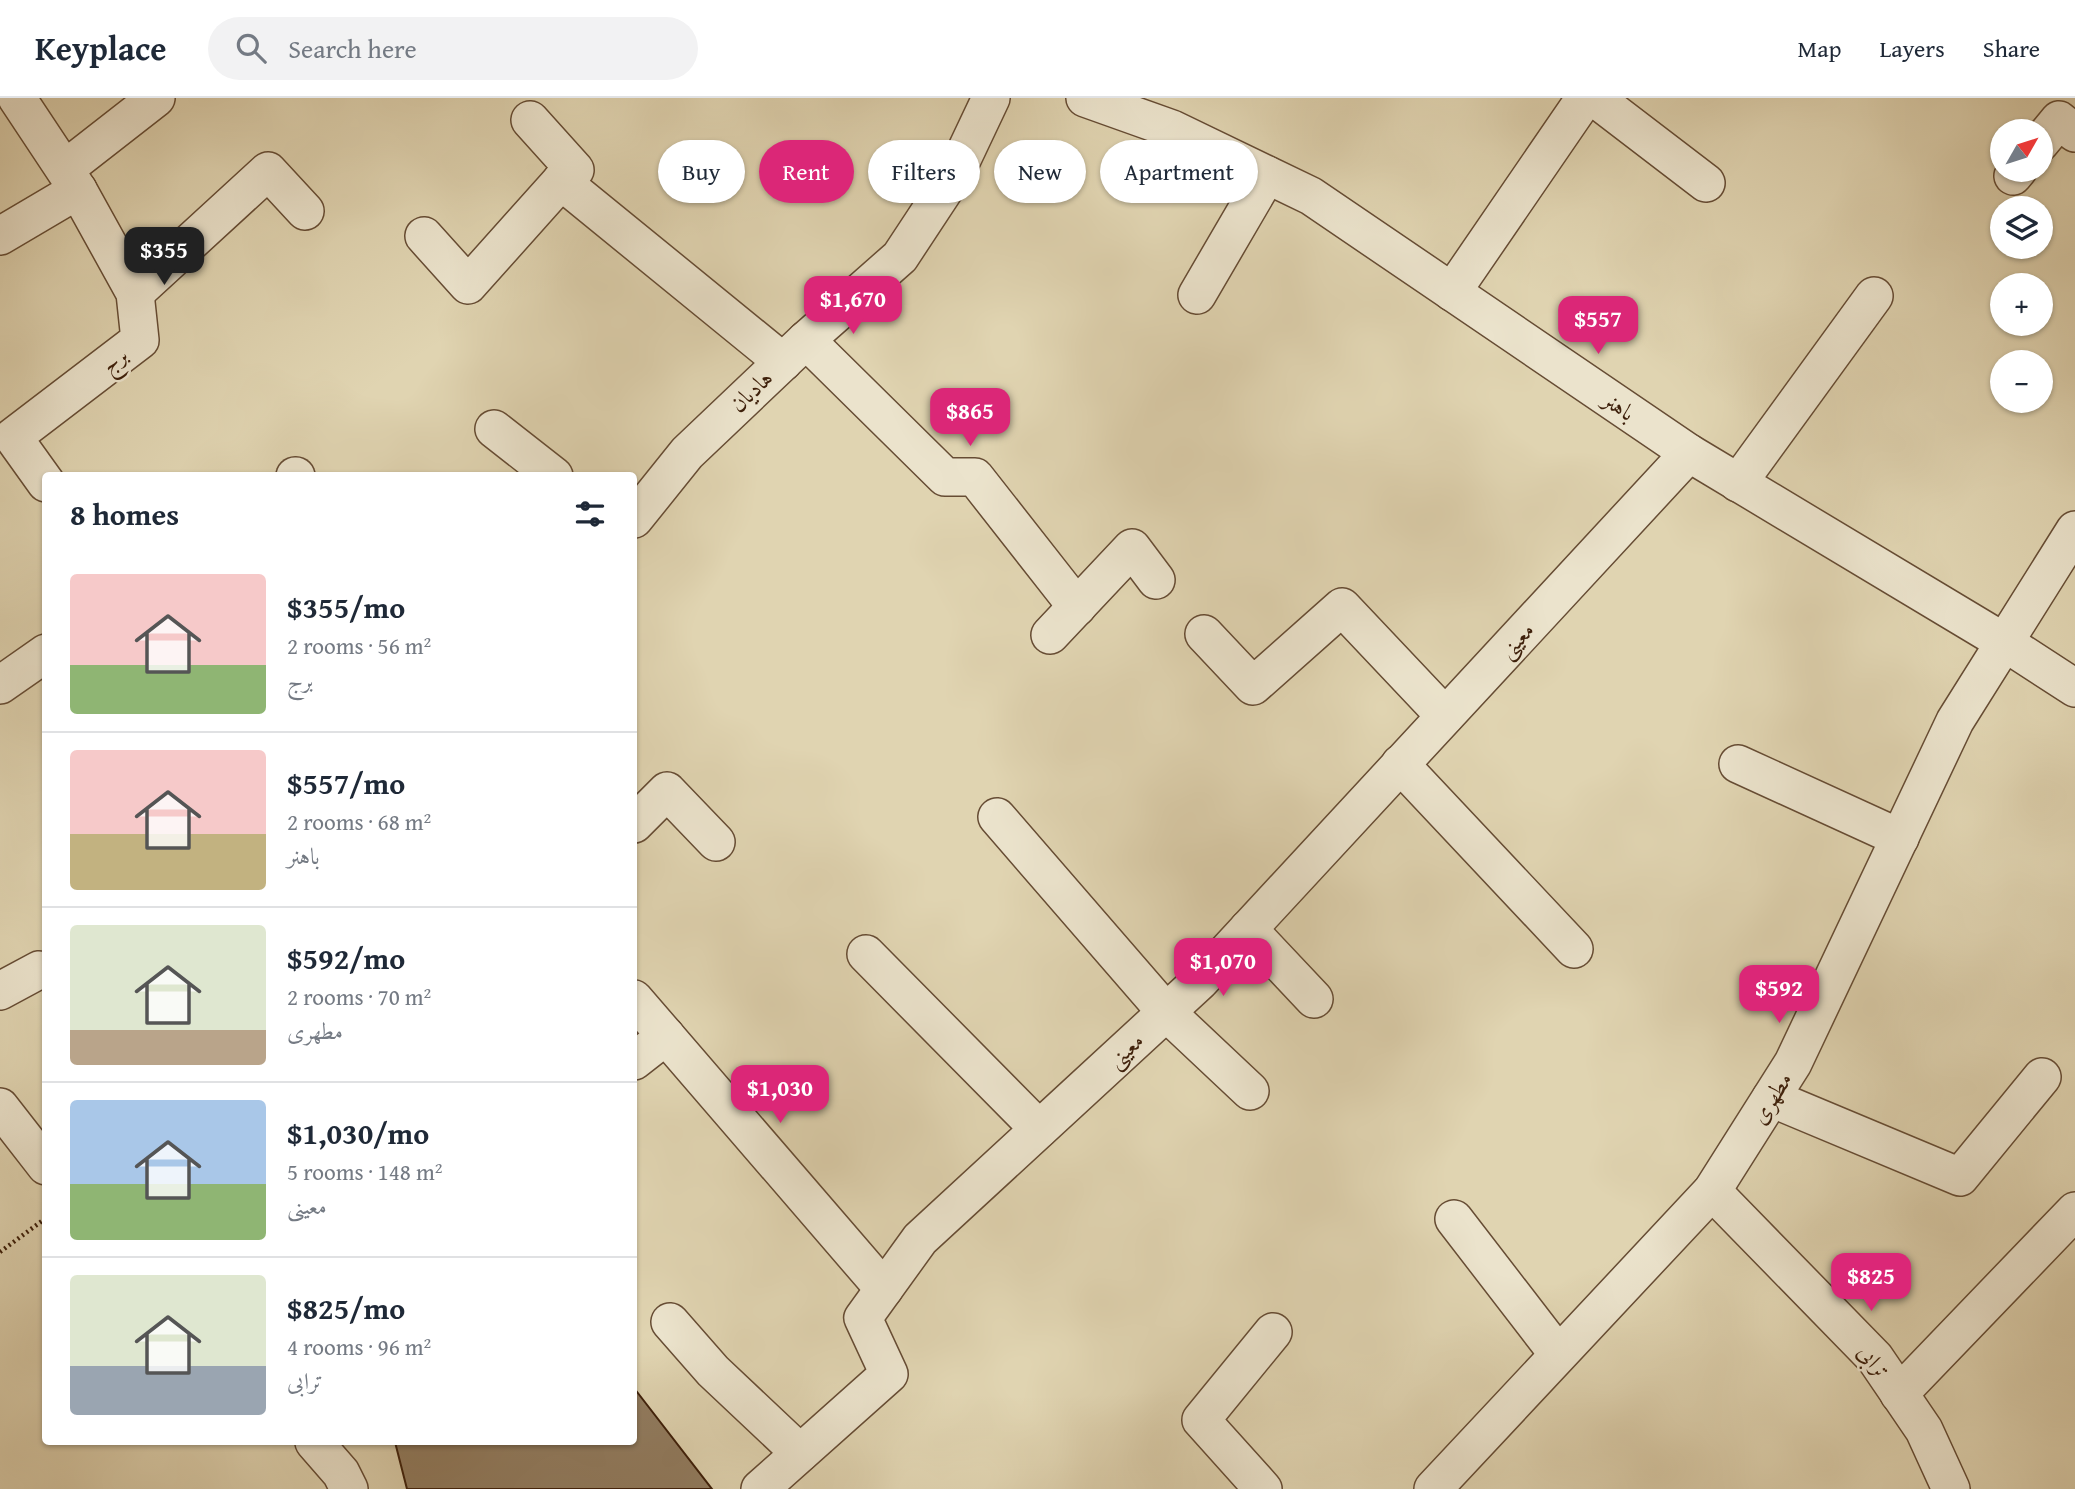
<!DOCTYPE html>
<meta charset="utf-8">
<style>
:root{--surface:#fff;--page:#f2f2f3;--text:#1f2937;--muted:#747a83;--line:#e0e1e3;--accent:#db2777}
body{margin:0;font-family:"Gentium Book Plus",Amiri,serif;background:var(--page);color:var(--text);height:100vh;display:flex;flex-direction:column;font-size:26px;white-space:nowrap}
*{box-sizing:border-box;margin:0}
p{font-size:23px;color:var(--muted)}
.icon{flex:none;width:38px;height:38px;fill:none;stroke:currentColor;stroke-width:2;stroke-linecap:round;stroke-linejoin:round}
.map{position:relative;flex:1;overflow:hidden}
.details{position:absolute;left:42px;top:374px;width:595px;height:973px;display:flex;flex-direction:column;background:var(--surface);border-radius:7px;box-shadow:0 2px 5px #0004}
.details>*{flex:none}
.top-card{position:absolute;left:658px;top:42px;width:665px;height:63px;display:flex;gap:14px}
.needle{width:46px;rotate:51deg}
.buttons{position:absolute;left:1990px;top:21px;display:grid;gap:14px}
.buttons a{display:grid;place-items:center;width:63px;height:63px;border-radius:50%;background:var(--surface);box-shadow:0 2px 5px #0004;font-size:35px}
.price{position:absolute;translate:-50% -60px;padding:0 16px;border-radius:14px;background:var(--accent);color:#fff;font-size:23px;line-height:46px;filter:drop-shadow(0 2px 4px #0008)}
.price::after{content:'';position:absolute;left:50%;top:42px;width:21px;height:16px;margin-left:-10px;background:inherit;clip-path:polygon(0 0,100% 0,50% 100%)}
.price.on{background:#222;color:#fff}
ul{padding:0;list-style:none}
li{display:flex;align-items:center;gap:21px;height:175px;padding:0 28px}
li+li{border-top:2px solid var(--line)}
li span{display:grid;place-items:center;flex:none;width:196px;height:140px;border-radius:7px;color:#555}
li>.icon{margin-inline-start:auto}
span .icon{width:84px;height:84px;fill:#fffc;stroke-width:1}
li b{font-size:30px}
h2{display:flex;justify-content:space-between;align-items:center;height:84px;padding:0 28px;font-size:30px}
.chip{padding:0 24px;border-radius:32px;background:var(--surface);box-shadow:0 2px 5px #0004;font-size:24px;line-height:63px}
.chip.on{background:var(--accent);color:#fff}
header{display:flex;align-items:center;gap:42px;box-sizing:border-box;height:98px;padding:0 35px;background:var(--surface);border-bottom:2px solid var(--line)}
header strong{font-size:33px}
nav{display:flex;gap:38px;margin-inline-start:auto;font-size:24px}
.search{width:490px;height:63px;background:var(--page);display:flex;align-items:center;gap:18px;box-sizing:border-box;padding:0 24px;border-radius:38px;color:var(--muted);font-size:26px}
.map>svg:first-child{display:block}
</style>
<header>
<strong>Keyplace</strong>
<div class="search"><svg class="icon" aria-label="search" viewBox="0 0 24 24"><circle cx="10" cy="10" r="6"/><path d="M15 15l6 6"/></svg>Search here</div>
<nav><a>Map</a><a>Layers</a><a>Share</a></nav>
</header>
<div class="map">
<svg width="2075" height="1391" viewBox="0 0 2075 1391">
<rect width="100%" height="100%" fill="#e0d4b1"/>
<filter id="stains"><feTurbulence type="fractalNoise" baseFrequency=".00286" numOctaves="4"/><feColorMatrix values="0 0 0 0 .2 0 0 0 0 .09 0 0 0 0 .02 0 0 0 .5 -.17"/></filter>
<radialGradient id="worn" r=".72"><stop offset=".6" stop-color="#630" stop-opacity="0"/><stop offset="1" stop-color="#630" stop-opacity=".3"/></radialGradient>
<polygon fill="#927d61" stroke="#3d1f0a" stroke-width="2" points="634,1290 712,1391 407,1391 395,1344 634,1344"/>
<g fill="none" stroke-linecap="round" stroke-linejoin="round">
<g stroke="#664c34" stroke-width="40">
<g id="minor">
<polyline points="17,0 78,92 135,195 140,242 13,339 46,385"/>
<polyline points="1085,0 1172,31 1311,98 1689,355 2004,544 2075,590"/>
<polyline points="1595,0 1706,85"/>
<polyline points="2040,45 2059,22 2075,35"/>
<polyline points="65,71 156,0"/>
<polyline points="2013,78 2018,72"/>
<polyline points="561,83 783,264"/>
<polyline points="0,138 78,92"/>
<polyline points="424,138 468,187 561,83 575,72 530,22"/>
<polyline points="1452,194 1585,0"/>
<polyline points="135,195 268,73 305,113"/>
<polyline points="1197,197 1267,77"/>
<polyline points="806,242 945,379 975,379 1077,509"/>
<polyline points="494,331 554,378"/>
<polyline points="295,378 296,378"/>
<polyline points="1738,385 1874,198"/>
<polyline points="634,421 687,355 806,242 900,159 956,74 991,0"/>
<polyline points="1204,536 1253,588 1342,509 1445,618"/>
<polyline points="1050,537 1132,450 1156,482"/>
<polyline points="0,587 46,555"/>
<polyline points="1400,666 1574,851"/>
<polyline points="1738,666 1900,740"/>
<polyline points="997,719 1166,914 1250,993"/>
<polyline points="634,726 667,693 716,744"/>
<polyline points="1248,831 1314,901"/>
<polyline points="866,856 1039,1031"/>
<polyline points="0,893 39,872"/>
<polyline points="634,901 884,1191"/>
<polyline points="634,963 666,938"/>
<polyline points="1771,1000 1960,1079 2042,979"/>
<polyline points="0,1009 46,1068"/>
<polyline points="1712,1093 1875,1260 1924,1332 1951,1391"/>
<polyline points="1454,1121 1558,1256"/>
<polyline points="670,1224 713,1273 800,1355"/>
<polyline points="1899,1296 2075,1113"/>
<polyline points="314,1344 341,1375 349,1391"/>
<polyline points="760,1391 889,1276 863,1220 920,1141 1200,883 1689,355"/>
<polyline points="1263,1391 1201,1322 1273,1234"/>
<polyline points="1433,1391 1712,1093 1793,965 1955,623 2075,432"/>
</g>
</g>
<polyline stroke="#3d1f0a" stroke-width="4.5" stroke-dasharray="2 3.5" stroke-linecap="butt" points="0,1154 46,1120"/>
<use href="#minor" stroke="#ebe3cc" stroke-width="37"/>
</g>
<g text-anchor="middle" stroke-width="5" stroke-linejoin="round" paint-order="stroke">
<g font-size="23" fill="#3d1f0a" stroke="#ebe3cc">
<text transform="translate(114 262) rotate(-38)" y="8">برج</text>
<text transform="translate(751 293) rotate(-44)" y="8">هادیان</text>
<text transform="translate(1619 308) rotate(34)" y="8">باهنر</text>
<text transform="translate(1516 542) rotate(-47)" y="8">معینی</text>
<text transform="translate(1125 952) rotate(-43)" y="8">معینی</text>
<text transform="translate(1771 1000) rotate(-58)" y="8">مطهری</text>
<text transform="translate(1874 1263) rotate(51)" y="8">ترابی</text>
</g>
</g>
<rect width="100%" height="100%" filter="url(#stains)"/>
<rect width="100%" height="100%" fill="url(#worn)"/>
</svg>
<div class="buttons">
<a><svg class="needle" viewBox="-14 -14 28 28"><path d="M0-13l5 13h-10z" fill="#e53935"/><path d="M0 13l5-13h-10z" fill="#747a83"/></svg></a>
<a><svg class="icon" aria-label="layers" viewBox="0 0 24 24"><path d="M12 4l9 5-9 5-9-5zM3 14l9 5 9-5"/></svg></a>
<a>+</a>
<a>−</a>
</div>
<b class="price on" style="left:164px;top:189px">$355</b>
<b class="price" style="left:853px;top:238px">$1,670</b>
<b class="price" style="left:1598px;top:258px">$557</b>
<b class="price" style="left:970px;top:350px">$865</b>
<b class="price" style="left:1223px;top:900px">$1,070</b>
<b class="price" style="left:1779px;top:927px">$592</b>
<b class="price" style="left:780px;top:1027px">$1,030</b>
<b class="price" style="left:1871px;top:1215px">$825</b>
<div class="top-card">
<a class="chip">Buy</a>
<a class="chip on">Rent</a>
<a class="chip">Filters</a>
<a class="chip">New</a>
<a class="chip">Apartment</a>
</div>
<section class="details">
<h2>8 homes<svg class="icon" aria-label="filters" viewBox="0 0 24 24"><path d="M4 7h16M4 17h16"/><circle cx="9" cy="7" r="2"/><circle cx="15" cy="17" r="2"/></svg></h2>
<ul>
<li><span style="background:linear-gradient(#f6c9c9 65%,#8fb573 0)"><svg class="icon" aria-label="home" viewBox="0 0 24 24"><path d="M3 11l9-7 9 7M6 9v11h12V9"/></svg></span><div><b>$355/mo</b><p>2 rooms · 56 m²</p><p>برج</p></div></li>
<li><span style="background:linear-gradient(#f6c9c9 60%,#c2b280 0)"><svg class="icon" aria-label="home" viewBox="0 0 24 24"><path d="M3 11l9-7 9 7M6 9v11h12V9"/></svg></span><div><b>$557/mo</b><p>2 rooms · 68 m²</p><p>باهنر</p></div></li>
<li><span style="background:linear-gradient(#dfe7d0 75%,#b9a48a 0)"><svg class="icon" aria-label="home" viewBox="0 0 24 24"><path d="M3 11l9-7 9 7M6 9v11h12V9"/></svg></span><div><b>$592/mo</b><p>2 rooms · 70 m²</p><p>مطهری</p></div></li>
<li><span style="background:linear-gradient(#a9c7e8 60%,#8fb573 0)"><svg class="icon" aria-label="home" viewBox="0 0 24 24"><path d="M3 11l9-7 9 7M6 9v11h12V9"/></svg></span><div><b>$1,030/mo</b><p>5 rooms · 148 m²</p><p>معینی</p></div></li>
<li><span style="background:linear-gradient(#dfe7d0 65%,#9aa5b1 0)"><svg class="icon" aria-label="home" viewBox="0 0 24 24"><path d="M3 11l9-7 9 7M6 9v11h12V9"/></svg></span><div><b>$825/mo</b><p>4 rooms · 96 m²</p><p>ترابی</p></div></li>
</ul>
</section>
</div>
